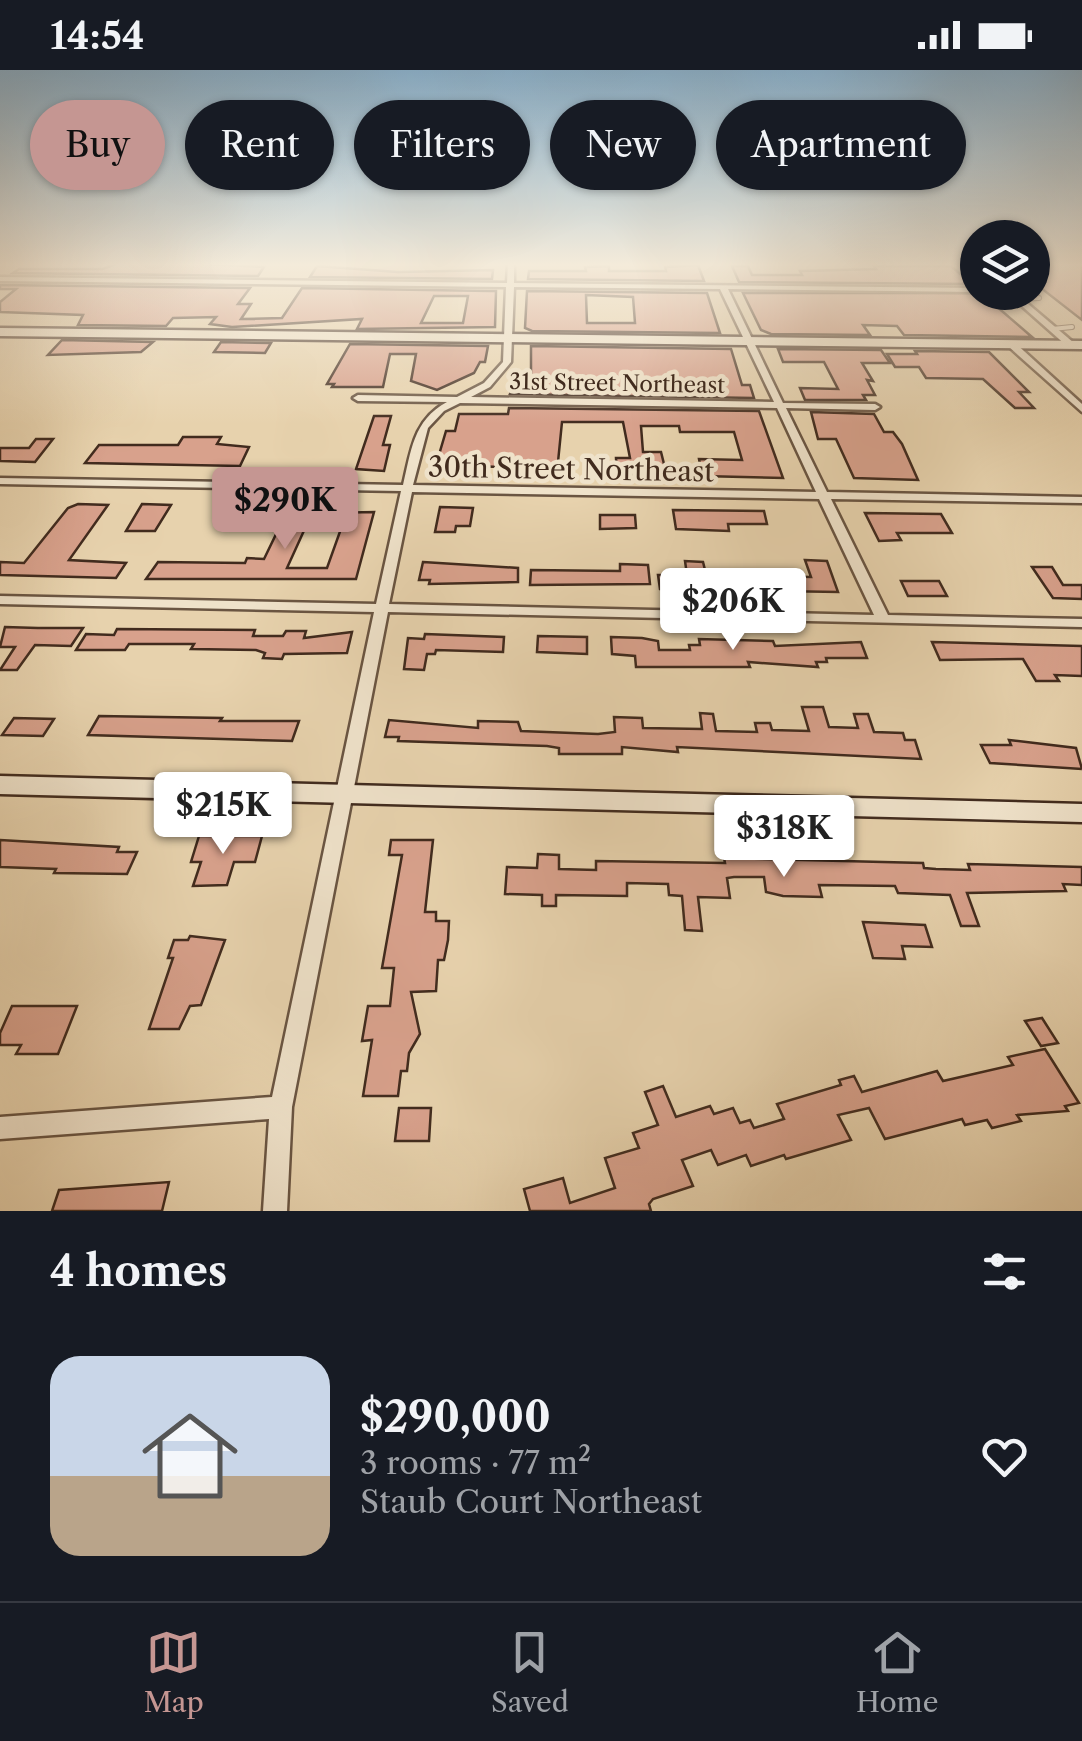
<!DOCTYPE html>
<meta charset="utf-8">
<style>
:root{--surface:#171b24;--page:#20242c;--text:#f1f3f6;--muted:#9ea1a6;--line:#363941;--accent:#c59692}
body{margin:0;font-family:"Libre Caslon Text",serif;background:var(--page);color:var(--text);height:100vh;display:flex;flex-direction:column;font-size:38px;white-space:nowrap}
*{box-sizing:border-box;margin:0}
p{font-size:32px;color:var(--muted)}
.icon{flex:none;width:55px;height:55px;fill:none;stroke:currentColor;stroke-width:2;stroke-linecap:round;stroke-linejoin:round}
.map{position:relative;height:1141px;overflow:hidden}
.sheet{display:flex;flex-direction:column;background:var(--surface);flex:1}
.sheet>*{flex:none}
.top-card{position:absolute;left:30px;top:30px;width:1022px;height:90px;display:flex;gap:20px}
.tools{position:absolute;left:960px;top:150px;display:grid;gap:20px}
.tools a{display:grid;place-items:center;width:90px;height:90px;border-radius:50%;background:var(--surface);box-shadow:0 2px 8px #0004;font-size:50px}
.price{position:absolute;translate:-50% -85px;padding:0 22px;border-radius:10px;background:#fff;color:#222;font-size:32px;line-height:65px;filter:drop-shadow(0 2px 5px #0008)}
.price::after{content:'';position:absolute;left:50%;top:60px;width:30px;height:22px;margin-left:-15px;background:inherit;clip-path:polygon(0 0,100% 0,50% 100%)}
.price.selected{background:var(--accent);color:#111}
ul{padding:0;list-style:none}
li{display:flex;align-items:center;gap:30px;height:250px;padding:0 50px}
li+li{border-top:2px solid var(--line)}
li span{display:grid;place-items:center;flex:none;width:280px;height:200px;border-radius:30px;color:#555}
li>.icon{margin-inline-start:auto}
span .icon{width:120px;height:120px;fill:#fffc;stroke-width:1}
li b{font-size:42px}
h2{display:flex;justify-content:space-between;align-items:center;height:120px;padding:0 50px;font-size:42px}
.tag{padding:0 35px;border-radius:45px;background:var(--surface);box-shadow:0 2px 8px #0004;font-size:35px;line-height:90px}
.tag.selected{background:var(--accent);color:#111}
.status{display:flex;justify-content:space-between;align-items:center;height:70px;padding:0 50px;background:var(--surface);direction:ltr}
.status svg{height:28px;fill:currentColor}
.tab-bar{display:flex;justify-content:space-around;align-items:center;height:140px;border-top:2px solid var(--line);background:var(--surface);font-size:28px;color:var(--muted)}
.tab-bar a{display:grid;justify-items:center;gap:5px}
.tab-bar .selected{color:var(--accent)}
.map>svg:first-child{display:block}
</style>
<div class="status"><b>14:54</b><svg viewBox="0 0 49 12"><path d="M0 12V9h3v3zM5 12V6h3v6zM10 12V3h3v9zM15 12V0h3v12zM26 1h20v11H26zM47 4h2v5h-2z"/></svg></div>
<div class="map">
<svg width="1082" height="1141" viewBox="0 0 1082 1141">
<rect width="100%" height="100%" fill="#e7d2ad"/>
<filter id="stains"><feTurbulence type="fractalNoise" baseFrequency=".002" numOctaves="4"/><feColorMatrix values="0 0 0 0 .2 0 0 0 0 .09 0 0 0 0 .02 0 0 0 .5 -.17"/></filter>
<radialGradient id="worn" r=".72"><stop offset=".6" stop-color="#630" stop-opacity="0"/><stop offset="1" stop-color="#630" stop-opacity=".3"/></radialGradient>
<g fill="#d8a18c" stroke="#412b1e" stroke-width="2.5" fill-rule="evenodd">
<polygon points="116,194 207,194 264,197 258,206 13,203 19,199 102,199"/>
<polygon points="1032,194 1082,194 1082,250 1032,211"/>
<polygon points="698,195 704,211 528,209 529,201 586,201 585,197 609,196 609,201 666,201 665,197"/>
<polygon points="317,196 398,202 493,200 492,209 310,207"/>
<polygon points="732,196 748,196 752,205 802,205 800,201 876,199 874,196 951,196 972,214 739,212"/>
<path d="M0 215 250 218 238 234H251L241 249 282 248 302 218 490 221H496L495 257 357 259 362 249 232 257 210 254 216 247 173 248 166 256 78 255 83 245 0 242V232L16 219H0ZM434 226H468L463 253H421Z"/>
<path d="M527 221 707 223 720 263 532 261 525 258ZM586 225 633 227 635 253H587Z"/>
<polygon points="743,223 981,223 1032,267 904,265 897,256 863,255 870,265 771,264 761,260"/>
<polygon points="62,270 153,272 141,282 48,285"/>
<polygon points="221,272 271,273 265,283 214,282"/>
<polygon points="350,274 488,276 485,292 480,292 474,303 437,320 411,311 416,284 390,284 383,317 332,317 334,314 327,314"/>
<polygon points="531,276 731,279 742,315 750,315 754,328 510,324 517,309 531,309"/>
<polygon points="778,279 881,280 890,293 862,293 873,311 867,310 875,325 863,325 866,330 805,330 800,318 838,319 824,292 783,292"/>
<polygon points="915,281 989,282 1029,322 1019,322 1034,338 1015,338 983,309 926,308 919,297 895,297 887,284 917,284"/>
<polygon points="509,338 759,341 783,408 702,406 699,389 742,390 734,362 680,362 679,356 641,356 643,382 661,382 667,406 617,405 616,388 630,388 623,352 562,352 557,402 540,402 540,398 436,395 446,361 455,361 459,344 508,344"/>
<polygon points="811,342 874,344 884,362 893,362 902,374 918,410 854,408 836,369 818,369"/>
<polygon points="374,346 391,346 383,375 390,375 384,401 356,399"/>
<polygon points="183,367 221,367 217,374 249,377 240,396 85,393 99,375 178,375"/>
<polygon points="36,369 53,369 35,392 0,391 0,378 29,378"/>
<polygon points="78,434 108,435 69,490 126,493 116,508 0,505 0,492 24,493 68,438"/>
<polygon points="142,434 171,435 155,461 126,461"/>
<polygon points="440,437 473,438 470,456 456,456 455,462 435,462"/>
<polygon points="270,438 298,438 296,443 312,443 287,498 327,498 342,456 322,456 326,443 374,442 356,509 146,509 158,492 245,493 247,488 264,489 279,458 262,458"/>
<polygon points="673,440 764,441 767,454 728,454 729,461 676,459"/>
<polygon points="865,443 941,444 952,463 897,463 901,470 879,471"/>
<polygon points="600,445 635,445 636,458 600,459"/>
<polygon points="805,490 827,491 838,522 660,519 658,505 687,505 685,491 703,492 705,500 722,500 723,505 811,507"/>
<polygon points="423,492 518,498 518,512 429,514 430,510 419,510"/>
<polygon points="620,494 648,495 650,514 530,515 531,500 620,501"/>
<polygon points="1032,497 1052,497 1063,515 1082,515 1082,529 1053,528"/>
<polygon points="901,511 939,511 947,526 908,526"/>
<polygon points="5,557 38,558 83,558 71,576 35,575 17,600 0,600 15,577 0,577"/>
<polygon points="117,559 255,560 253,566 283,566 286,561 306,561 304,568 352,562 347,583 284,584 282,589 263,588 265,583 256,580 191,579 194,574 129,574 125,580 76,580 86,564 114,565"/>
<polygon points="425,564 504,567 503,582 436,580 435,584 427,584 424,600 404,599 408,568 424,569"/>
<polygon points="538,566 587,567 587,584 537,582"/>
<polygon points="611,567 642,568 658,571 659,580 690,580 689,575 700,575 699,569 773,571 775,576 861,572 867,588 826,588 827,592 816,592 818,597 748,592 750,597 636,597 635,586 612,584"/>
<polygon points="932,572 1082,576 1082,606 1055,605 1059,611 1036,611 1023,589 940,590"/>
<polygon points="802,637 823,637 829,657 858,658 854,644 868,644 874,662 903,663 905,670 915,670 921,689 677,677 678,682 622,677 622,684 559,684 559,678 547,676 398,671 399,667 385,667 389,650 478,658 478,651 518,652 521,661 598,664 615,662 614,647 642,648 643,658 702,659 700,643 713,644 716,661 757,662 755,653 770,653 772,660 809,661"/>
<polygon points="99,646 222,648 220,651 299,651 292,671 88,665"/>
<polygon points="14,648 54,649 43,666 2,665"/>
<polygon points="1009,670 1076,678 1082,699 990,693 981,675 1011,675"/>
<polygon points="199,766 262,766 255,792 234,792 227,815 193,816 201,792 191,792"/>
<polygon points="0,770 119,777 117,782 137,782 127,804 54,803 56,799 0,797"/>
<polygon points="391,770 433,770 425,842 436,842 436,851 449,851 448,870 444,890 438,890 436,921 411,922 420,964 409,983 407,1001 401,1001 398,1026 363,1026 372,970 362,971 368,936 390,936 394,898 382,898 402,785 389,785"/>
<polygon points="538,784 559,785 559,799 596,800 596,791 725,793 724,788 923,793 924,798 936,799 970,800 968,794 1082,797 1082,815 1063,814 1066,821 967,823 979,856 961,856 950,825 898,823 895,816 819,815 822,827 783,826 766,822 764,807 734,807 727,808 730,828 698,827 702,861 685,860 682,826 669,825 668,814 627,813 627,826 556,825 556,836 542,836 542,825 505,824 507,797 537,798"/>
<polygon points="863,852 925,855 932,877 902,876 905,889 873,888"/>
<polygon points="190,866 225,870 201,935 190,936 179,959 149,959 173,888 168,888 174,870 188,870"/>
<polygon points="12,936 77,936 58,984 16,984 21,975 0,975 0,963"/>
<polygon points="1042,948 1058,973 1041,976 1025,951"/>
<polygon points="1045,979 1079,1033 1065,1036 1068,1041 1017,1045 1021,1051 992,1058 987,1050 965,1055 962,1049 885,1069 869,1038 838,1045 851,1070 786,1089 784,1085 751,1096 746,1085 718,1095 711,1080 682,1090 693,1116 653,1129 649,1134 651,1141 530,1141 524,1119 563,1108 570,1133 615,1118 605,1088 639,1078 633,1063 658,1055 645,1022 663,1016 676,1047 710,1036 714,1044 733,1038 740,1053 750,1050 754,1058 784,1049 777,1034 841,1015 839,1010 854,1006 862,1022 937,1001 943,1011 1013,995 1008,987"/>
<polygon points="399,1038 431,1038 429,1071 395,1071"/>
<polygon points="169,1112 162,1141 52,1141 59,1120"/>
</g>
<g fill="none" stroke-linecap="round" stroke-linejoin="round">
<g stroke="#6a5542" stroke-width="6">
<g id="lane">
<polyline points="1016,229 1039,228"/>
<polyline points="1052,259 1072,257"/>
</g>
</g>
<g stroke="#6a5542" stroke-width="5">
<g id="street">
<path d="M508 194H514V213L978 218V222L728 219 783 333 875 334 880 337 875 340 786 338 827 422 1082 427V433L831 429 888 545 1082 549V557L388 542 292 1037 287 1141H263L269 1049 0 1069V1047L272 1027 374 542 0 534V526L376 534 401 421 0 414V408L403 415C411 382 413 350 447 332L358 331 353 328 358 325 457 327 484 313 503 292 506 217 0 211V207L507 213ZM514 217 720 219 774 332 471 327 490 317 511 292ZM460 333 777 338 816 422 413 415 428 358 444 341ZM412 422 819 429 874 545 389 534Z"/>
<polygon points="973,194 978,194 978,197"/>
<polygon points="1006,222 1014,222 1074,273 1074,277 1068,277"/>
<polygon points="1008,272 1014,272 1082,334 1082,342 1008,276"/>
</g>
</g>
<g stroke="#412b1e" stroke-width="5">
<g id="secondary">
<polygon points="0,258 1082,271 1082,279 0,266"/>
<polygon points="0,706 1082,734 1082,752 0,724"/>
</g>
</g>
<use href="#lane" stroke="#efe2ca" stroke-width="4"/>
<use href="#street" fill="#efe2ca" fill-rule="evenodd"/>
<use href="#secondary" fill="#efe2ca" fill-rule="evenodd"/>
</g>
<linearGradient id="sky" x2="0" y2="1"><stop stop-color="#89b4d3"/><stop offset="0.55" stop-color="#f4ebda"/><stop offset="1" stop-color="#f4ebda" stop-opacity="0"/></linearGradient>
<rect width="1082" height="354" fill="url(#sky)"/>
<g text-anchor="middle" stroke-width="9" stroke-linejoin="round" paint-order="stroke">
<g font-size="22" fill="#412b1e" stroke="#efe2ca">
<text transform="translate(617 313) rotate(1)" y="8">31st Street Northeast</text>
</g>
<g font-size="28" fill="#412b1e" stroke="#efe2ca">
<text transform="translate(571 399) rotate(1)" y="10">30th Street Northeast</text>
</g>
</g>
<rect width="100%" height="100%" filter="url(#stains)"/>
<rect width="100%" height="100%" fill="url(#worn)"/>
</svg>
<div class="tools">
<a><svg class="icon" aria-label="layers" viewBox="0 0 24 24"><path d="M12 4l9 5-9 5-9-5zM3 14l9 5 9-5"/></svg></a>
</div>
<b class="price selected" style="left:285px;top:482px">$290K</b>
<b class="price" style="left:733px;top:583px">$206K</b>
<b class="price" style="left:223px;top:787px">$215K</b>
<b class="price" style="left:784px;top:810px">$318K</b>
<div class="top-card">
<a class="tag selected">Buy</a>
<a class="tag">Rent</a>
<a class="tag">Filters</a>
<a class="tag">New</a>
<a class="tag">Apartment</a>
</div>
</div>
<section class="sheet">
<h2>4 homes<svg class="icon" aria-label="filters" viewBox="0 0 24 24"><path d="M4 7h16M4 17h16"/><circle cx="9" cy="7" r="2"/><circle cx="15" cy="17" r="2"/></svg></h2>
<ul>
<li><span style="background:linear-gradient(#c9d6e8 60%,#b9a48a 0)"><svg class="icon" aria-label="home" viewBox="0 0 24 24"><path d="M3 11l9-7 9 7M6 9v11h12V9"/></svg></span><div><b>$290,000</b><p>3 rooms · 77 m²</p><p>Staub Court Northeast</p></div><svg class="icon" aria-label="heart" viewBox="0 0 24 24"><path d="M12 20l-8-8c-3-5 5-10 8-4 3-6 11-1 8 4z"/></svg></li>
</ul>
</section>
<nav class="tab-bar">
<a class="selected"><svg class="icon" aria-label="map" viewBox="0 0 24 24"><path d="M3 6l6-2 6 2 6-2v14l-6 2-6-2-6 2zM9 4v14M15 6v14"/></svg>Map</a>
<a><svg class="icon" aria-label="saved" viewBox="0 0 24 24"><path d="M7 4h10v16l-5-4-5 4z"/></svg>Saved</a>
<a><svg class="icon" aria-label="home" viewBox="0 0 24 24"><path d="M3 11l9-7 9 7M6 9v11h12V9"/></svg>Home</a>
</nav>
